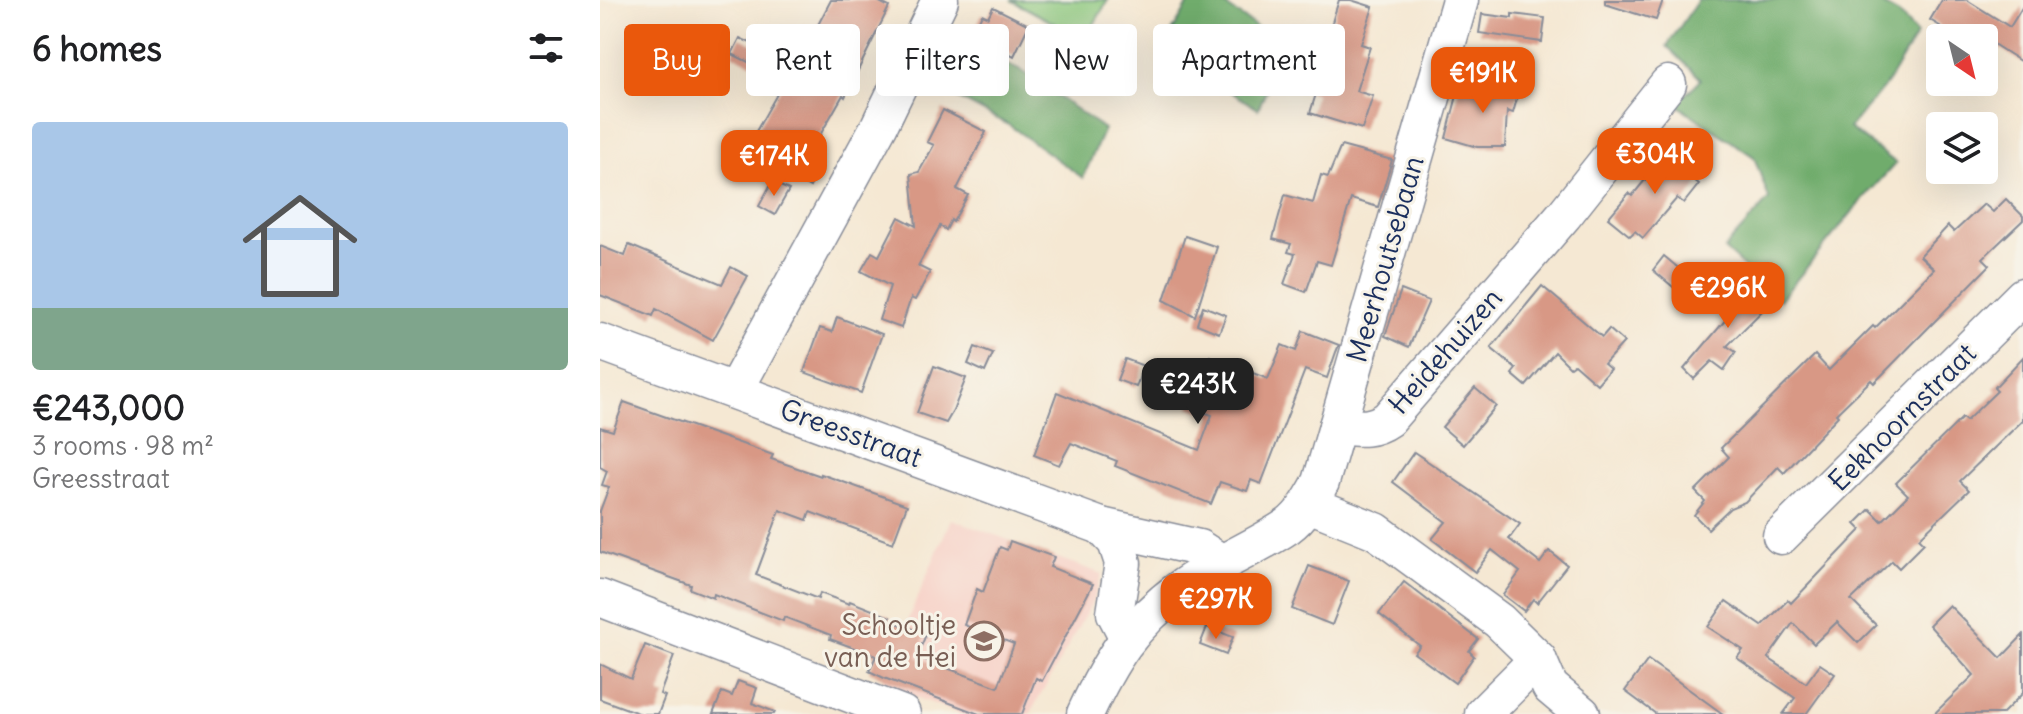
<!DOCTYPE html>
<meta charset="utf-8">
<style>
:root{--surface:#fff;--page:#f2f2f2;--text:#202124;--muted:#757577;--line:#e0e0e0;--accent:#ea580c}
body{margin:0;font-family:Delius,sans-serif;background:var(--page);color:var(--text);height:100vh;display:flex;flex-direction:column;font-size:30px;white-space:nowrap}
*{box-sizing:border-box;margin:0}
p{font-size:26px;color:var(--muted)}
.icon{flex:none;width:44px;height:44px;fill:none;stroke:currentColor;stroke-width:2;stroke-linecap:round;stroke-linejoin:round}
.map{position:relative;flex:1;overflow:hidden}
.sheet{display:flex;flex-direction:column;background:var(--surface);width:600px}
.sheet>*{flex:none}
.top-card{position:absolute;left:24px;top:24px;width:760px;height:72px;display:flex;gap:16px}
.needle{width:52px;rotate:145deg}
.tools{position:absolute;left:1326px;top:24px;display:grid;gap:16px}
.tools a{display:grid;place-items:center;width:72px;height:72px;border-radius:8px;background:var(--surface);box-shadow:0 8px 32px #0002;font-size:40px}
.price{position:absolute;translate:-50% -68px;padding:0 18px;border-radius:16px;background:var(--accent);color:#fff;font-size:26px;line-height:52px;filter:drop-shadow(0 2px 4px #0008)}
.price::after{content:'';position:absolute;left:50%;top:48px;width:24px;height:18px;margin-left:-12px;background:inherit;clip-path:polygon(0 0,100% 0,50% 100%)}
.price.selected{background:#222;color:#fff}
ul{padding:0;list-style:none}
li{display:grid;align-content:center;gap:16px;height:424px;padding:0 32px}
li+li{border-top:2px solid var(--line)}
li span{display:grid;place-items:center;height:248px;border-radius:8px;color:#555}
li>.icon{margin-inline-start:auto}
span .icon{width:144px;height:144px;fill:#fffc;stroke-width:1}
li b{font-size:34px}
h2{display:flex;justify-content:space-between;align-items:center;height:96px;padding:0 32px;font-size:34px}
.tag{padding:0 28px;border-radius:8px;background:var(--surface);box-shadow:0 8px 32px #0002;font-size:28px;line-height:72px}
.tag.selected{background:var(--accent);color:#fff}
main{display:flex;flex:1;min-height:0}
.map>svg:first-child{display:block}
</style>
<main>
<section class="sheet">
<h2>6 homes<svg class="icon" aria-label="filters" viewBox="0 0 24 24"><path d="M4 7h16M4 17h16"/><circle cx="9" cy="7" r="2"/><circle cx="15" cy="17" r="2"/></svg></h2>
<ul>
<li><span style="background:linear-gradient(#a9c7e8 75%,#7fa58c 0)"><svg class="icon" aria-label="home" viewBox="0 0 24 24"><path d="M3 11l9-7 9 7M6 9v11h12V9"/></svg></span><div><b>€243,000</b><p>3 rooms · 98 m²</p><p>Greesstraat</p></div></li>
</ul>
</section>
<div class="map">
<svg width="1423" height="714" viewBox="0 0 1423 714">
<rect width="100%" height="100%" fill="#f7f3e8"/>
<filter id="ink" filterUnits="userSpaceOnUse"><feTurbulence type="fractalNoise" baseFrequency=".0125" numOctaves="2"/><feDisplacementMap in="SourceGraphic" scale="16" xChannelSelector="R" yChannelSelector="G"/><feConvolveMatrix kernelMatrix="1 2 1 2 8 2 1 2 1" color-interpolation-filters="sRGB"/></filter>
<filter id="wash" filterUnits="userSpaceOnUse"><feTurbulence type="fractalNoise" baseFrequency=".006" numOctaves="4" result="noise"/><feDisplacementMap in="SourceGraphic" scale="32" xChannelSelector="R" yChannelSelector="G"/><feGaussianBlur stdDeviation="1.8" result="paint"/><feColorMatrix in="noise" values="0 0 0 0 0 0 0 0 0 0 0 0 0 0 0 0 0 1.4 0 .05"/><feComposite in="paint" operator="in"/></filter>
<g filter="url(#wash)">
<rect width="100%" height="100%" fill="#f5e8d3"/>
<polygon fill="#f7d1c7" points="351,519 502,574 493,601 430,714 361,714 310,695 282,680"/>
<polygon fill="#8bc77d" stroke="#537b6e" stroke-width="2" points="411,0 508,0 485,40"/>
<g fill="#70ac6c" stroke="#466e65" stroke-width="2">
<polygon points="591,0 617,0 686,47 658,109 562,49"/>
<polygon points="1098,0 1274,0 1299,14 1317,34 1286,85 1249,128 1296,163 1262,200 1180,300 1124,249 1169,199 1154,157 1076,104 1101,79 1067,46"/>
<polygon points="338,37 419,69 504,129 483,178 409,125 318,77"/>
</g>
<g id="blocks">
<g fill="#d89885">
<polygon points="231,0 276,0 289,7 245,97 243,95 207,158 155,133 185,80 132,54 140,38 197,65"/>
<polygon points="739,0 751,0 773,7 761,44 770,47 756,91 773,96 762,129 710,113 716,94 678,82 686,56 718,67"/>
<polygon points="1005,0 1063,0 1056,20 1005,4"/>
<polygon points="1342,0 1367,0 1410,27 1423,6 1423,63 1384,38 1333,38 1340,26 1330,20"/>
<polygon points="393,7 429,25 414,56 372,35 382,14 388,17"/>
<polygon points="882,14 912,18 912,14 945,18 942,42 879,33"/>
<polygon points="474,41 495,54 487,70 465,59"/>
<polygon points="890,80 920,88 913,113 907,111 905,147 877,147 846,138 860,84 887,91"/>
<polygon points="343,110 386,132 357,189 368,195 353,222 351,220 346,230 340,226 318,266 330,272 315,300 311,298 301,328 279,320 290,286 261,271 272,252 279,256 299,217 316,226 311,174 319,172 334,145 327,142"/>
<polygon points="741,146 792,160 778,207 751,199 731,265 717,261 706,292 684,284 695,254 688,252 691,244 673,239 677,223 685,195 713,203 721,175 728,177"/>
<polygon points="1068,152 1094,169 1089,176 1099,184 1084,203 1077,198 1043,238 1035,231 1030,236 1008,218 1029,193 1032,196"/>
<polygon points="199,158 219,168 210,187 190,176"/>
<polygon points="172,182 189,190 175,215 159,206"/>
<polygon points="1406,199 1423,216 1423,220 1383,258 1390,265 1274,383 1271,380 1236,414 1238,416 1184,473 1178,467 1145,502 1130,508 1108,529 1094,515 1105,501 1095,491 1129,457 1121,448 1215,355 1229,370 1273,326 1275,328 1334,269 1320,256 1348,226 1354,232 1384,204 1393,212"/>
<polygon points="585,236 617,247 595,316 564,300"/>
<polygon points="29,245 122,284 131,267 148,276 113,340 56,309 53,316 0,295 0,246 25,256"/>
<polygon points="1064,256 1089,277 1078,291 1053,270"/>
<polygon points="1145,282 1168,305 1127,346 1136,352 1124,370 1112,361 1094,379 1084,369 1128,317 1119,308"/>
<polygon points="942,286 1002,337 1009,329 1024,342 1004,364 1010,369 997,384 974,364 970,367 955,352 926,386 912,374 916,369 891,348"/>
<polygon points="801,290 829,301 809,347 785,336"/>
<polygon points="603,306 626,315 619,333 597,324"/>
<polygon points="237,317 282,334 261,393 204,372 220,328 232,332"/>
<polygon points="703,331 739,345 736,352 727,378 705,370 661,484 651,480 647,491 620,482 611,504 515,466 517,461 471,443 459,465 434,455 457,392 599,450 612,415 590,407 610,356 668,379 682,345 696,351"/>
<polygon points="375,347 393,354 385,372 368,364"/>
<polygon points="1423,357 1423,420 1360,481 1369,490 1319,538 1324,543 1299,568 1292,561 1251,600 1276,625 1258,643 1237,622 1214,644 1193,623 1168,658 1206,683 1220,664 1235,674 1206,714 1183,714 1195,698 1137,658 1143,650 1108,627 1126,601 1162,626 1188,600 1191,603 1261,530 1255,524 1270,509 1282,521 1308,495 1296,483 1362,418 1366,421 1397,391 1394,388"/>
<polygon points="525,359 544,366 536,387 517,380"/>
<polygon points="334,366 366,378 353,411 346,423 317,413"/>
<polygon points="875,388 896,406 863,445 842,427"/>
<polygon points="24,402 173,455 171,459 221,476 221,474 307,505 293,543 210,512 207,520 180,510 156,575 218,599 220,593 249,604 250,601 290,617 289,620 326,634 317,657 398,687 414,644 364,625 377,589 383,592 400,547 407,550 410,541 454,557 450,567 493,584 442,681 436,678 422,714 379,714 284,678 269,671 276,656 230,639 231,635 184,617 183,621 114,594 113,598 90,589 91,585 0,552 0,511 9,487 2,485 7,471 0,467 0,427 13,431"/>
<polygon points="814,452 920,524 909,539 940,563 949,551 967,565 937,603 933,599 924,611 903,595 920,572 892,550 875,572 832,539 846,522 793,482"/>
<polygon points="709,566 749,581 732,625 692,609"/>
<polygon points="804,582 878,639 869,651 874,656 855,683 814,653 820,646 779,614"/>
<polygon points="1349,605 1401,658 1423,635 1423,693 1402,714 1334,714 1374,675 1329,625"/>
<polygon points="607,627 633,637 626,655 600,645"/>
<polygon points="45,645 74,656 60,694 65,696 58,714 41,714 0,699 0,664 31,679"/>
<polygon points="1048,660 1065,672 1123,714 1056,714 1025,691"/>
<polygon points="138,681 157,688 152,703 175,712 174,714 113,714 122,692 132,696"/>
</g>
</g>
</g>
<g filter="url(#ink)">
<use href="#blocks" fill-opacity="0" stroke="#888c98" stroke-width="2"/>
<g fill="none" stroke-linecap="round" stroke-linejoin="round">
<g stroke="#888c98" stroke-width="39">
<g id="minor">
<polyline points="0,342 501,526 599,548 622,563"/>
<polyline points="135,390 279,126 340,0"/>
<path d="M737 426C757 428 771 431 788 419L964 215 1068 84"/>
<polyline points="709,504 776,531 899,621 938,659 950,687 982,714"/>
<polyline points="501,526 516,542 523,563 515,613 528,638"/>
<polyline points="1181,536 1423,296"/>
<polyline points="0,598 302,714"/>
<path d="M485 714C510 660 532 624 581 588 614 564 654 549 688 526 703 515 712 498 721 482L860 0"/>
<polyline points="883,714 938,659"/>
</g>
</g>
<use href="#minor" stroke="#fff" stroke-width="36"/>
</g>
</g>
<defs>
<g id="school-ring" transform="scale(2)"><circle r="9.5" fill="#f7f3e8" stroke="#8d6e63" stroke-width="1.5"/><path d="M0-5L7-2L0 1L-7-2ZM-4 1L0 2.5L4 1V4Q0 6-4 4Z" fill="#8d6e63"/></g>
</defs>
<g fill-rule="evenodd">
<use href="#school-ring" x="384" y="641"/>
</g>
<g text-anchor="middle" stroke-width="6" stroke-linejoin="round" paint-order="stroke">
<g font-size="28" fill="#1b2f5e" stroke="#f7f3e8">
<text transform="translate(785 259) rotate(-74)" y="10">Meerhoutsebaan</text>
<text transform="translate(845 351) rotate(-49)" y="10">Heidehuizen</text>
<text transform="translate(1302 417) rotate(-45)" y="10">Eekhoornstraat</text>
<text transform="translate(251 433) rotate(20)" y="10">Greesstraat</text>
</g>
<g font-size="28" fill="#785e54" stroke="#f7f3e8" text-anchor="end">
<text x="356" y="635">Schooltje<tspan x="356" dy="32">van de Hei</tspan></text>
</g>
</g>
</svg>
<div class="tools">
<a><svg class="needle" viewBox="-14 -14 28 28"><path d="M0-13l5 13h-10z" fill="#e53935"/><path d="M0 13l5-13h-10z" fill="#757577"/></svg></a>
<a><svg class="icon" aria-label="layers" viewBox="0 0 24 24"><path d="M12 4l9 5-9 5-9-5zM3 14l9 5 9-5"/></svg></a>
</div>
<b class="price" style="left:883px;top:115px">€191K</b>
<b class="price" style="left:1055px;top:196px">€304K</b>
<b class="price" style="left:174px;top:198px">€174K</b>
<b class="price" style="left:1128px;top:330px">€296K</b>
<b class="price selected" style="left:598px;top:426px">€243K</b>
<b class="price" style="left:616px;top:641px">€297K</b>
<div class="top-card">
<a class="tag selected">Buy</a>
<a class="tag">Rent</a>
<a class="tag">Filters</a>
<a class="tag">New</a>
<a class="tag">Apartment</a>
</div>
</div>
</main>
